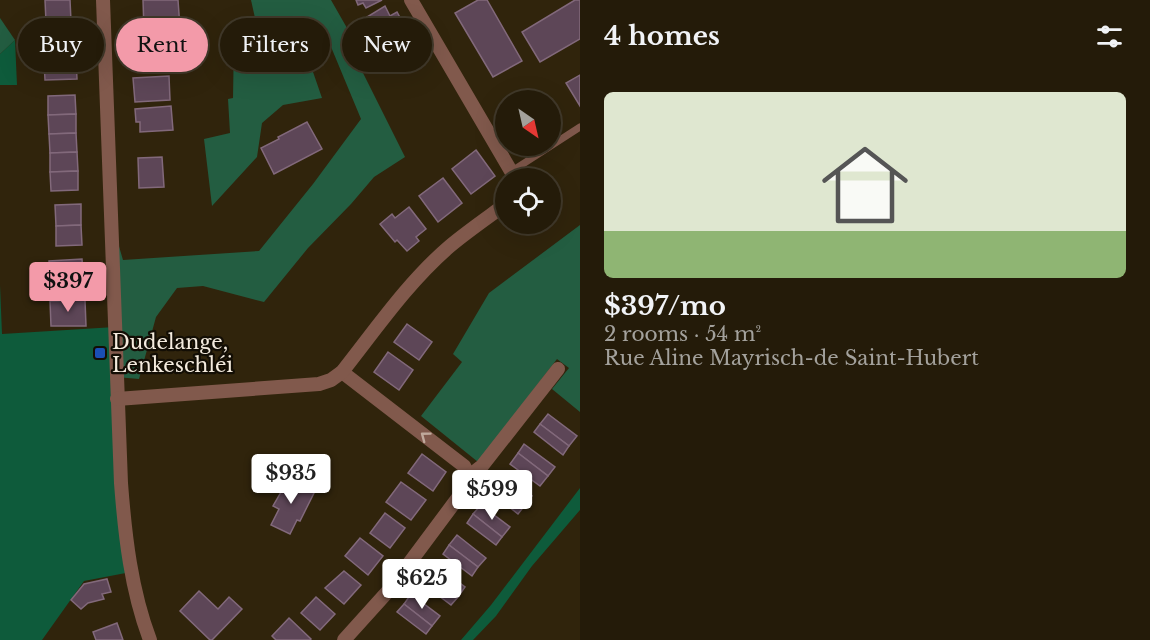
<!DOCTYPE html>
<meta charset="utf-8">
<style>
:root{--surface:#241b09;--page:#302817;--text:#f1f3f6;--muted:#a3a19c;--line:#41392a;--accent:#f39aa9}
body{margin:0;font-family:"Libre Baskerville",serif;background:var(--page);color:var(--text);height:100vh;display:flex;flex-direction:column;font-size:22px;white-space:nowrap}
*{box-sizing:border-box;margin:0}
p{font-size:20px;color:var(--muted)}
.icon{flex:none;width:33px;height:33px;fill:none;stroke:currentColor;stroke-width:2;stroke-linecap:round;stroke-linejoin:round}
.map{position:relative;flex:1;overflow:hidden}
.side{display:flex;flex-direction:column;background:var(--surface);width:570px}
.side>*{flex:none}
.top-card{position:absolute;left:18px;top:18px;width:471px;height:54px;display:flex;gap:12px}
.needle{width:39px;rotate:146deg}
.controls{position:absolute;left:495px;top:90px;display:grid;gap:12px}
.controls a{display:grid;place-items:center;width:66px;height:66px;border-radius:50%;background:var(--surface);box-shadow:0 6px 24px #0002,0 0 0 2px var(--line);font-size:30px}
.price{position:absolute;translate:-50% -51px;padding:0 14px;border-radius:6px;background:#fff;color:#222;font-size:20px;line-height:39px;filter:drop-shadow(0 2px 3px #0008)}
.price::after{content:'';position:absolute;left:50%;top:36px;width:18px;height:14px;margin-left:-9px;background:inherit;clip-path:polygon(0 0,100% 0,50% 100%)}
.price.on{background:var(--accent);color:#111}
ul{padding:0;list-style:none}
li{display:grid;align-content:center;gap:12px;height:318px;padding:0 24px}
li+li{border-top:2px solid var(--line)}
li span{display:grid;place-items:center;height:186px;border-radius:9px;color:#555}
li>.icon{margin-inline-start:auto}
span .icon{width:108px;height:108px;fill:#fffc;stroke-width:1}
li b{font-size:26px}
h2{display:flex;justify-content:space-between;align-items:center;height:72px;padding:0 24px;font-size:26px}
.tag{padding:0 21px;border-radius:27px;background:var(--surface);box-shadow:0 6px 24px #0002,0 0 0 2px var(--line);font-size:21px;line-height:54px}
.tag.on{background:var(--accent);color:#111}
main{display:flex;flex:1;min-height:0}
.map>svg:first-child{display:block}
</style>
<main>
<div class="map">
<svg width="580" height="640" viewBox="0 0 580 640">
<rect width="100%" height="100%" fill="#30240c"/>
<g fill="#0e5b3b">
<polygon points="15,40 17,85 0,85 0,54"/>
<polygon points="0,285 2,334 115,327 131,572 84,581 42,640 0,640"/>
<polygon points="580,488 580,510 532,566 496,616 473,640 461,640 491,605"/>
</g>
<g fill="#235d41">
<polygon points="251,0 331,0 347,28 355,57 405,157 374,177 351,204 308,248 264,302 203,286 177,288 156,317 139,379 116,377 111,219 123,260 259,251 313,184 361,119 324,30 303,43 322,98 283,105 262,123 257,157 212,206 204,139 230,133 228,99 233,98 234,38 255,18"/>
<polygon points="0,18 15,40 0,54"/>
<polygon points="580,225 580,412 552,389 569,368 557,359 478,462 421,416 462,362 453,354 489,293"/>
</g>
<g fill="#5d4657" stroke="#82697b" stroke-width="1.5">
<polygon points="45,0 70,0 71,21 46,22"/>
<polygon points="143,0 178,0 180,28 144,30"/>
<polygon points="356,0 382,0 366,8 363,3 358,5"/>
<polygon points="478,0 487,0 522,61 493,77 455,13"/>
<polygon points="575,0 580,0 580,39 540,62 522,32"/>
<polygon points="385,6 390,16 397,12 403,23 399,25 402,31 385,41 381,34 374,38 367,25 371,23 367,17"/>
<polygon points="76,41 76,60 44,61 43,43"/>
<polygon points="169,42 170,65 134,67 133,44"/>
<polygon points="76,60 77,79 45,80 44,61"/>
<polygon points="580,75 580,106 566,83"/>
<polygon points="169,76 170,100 135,102 133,78"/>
<polygon points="75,95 76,114 48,115 48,96"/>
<polygon points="171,106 173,130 140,132 140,122 136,122 135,109"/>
<polygon points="76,114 76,133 49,134 48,115"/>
<polygon points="307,122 322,149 274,174 261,148 279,139 278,137"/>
<polygon points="76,133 77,152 50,153 49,134"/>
<polygon points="476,150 495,176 471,194 452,169"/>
<polygon points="77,152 78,171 50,172 50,153"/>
<polygon points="162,157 164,187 139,188 138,158"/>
<polygon points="78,171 78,190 51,191 50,172"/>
<polygon points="443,178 462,203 438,222 419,196"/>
<polygon points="81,204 81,225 56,226 55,205"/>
<polygon points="409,207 426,229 416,237 419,241 407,251 397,240 395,242 380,224 392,214 395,218"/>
<polygon points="521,224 538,224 527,232"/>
<polygon points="81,225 82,245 56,246 56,226"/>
<polygon points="82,259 84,288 51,290 49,261"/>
<polygon points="85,300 86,326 51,326 50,301"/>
<polygon points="407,324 432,342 419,360 394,342"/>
<polygon points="388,352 413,370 399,390 374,372"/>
<polygon points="548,414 577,436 569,446 540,424"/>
<polygon points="540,424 569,446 563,455 534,432"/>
<polygon points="524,444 555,467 548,476 518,453"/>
<polygon points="518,453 548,476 540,486 510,464"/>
<polygon points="422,454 446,472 433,491 408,473"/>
<polygon points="503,473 532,496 525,505 496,483"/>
<polygon points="282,477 286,478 314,493 300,521 297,520 290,534 271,525 279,509 273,506 281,492 278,487 278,482"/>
<polygon points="401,482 426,500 411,520 386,502"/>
<polygon points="496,483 525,505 518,514 489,491"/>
<polygon points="481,505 510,527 502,537 473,514"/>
<polygon points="385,513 405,528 390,548 370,533"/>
<polygon points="473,514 502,537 496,545 467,523"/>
<polygon points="457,535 486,558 478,567 449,545"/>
<polygon points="360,538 383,556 368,575 345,556"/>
<polygon points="449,545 478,567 472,576 443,554"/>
<polygon points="436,565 465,587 458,597 429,574"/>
<polygon points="344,571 361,585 344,604 325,588"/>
<polygon points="429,574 458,597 451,605 422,583"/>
<polygon points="107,579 111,592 102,594 104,599 88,603 81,609 71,600 84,584"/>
<polygon points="199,591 218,609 229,597 242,609 212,640 210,640 180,611"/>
<polygon points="411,594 440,616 432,626 404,604"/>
<polygon points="316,597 335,614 320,630 301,613"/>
<polygon points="404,604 432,626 426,634 397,612"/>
<polygon points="289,618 311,639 310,640 276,640 272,636"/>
<polygon points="117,623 123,640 96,640 93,632"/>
</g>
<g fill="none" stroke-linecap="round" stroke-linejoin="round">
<polyline stroke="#81594c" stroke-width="7" points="512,171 580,127"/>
<g stroke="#81594c" stroke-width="14">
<path d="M103 0 121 483C125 536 131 590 150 640"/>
<polyline points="411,0 515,178"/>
<polyline points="342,372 464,466 469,476 466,487 390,589 344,640"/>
<path d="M117 399 319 384 331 380 342 372C376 329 408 282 450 246 468 231 487 218 506 204"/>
<polyline points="469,476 482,466 558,369"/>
</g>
</g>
<defs><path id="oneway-chevron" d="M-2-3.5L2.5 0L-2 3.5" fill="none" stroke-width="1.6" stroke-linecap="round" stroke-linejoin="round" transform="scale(1.5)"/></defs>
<use stroke="#c0a99c" href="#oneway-chevron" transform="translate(425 436) rotate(-143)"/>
<rect fill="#1a4fb4" stroke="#130e05" stroke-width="2" x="94" y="347" width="12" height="12" rx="3"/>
<g text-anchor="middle" stroke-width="4.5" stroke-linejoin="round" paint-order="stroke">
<g font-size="20" fill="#f4ebde" stroke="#130e05" text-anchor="start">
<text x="112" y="349">Dudelange,<tspan x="112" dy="23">Lenkeschléi</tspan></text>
</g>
</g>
</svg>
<div class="controls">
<a><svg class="needle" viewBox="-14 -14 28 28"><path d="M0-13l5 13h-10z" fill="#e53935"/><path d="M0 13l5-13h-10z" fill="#a3a19c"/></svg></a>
<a><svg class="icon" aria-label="locate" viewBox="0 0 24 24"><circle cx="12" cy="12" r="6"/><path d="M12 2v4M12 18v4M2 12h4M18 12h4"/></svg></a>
</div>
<b class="price on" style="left:68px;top:313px">$397</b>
<b class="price" style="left:291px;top:505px">$935</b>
<b class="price" style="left:492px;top:521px">$599</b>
<b class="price" style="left:422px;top:610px">$625</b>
<div class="top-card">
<a class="tag">Buy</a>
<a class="tag on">Rent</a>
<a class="tag">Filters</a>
<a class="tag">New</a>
</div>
</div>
<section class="side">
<h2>4 homes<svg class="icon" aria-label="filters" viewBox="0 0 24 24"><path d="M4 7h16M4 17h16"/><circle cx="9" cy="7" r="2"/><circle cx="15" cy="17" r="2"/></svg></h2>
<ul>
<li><span style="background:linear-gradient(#dfe7d0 75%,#8fb573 0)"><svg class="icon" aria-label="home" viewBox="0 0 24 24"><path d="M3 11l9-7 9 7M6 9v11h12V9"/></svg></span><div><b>$397/mo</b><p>2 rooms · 54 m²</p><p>Rue Aline Mayrisch-de Saint-Hubert</p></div></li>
</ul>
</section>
</main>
